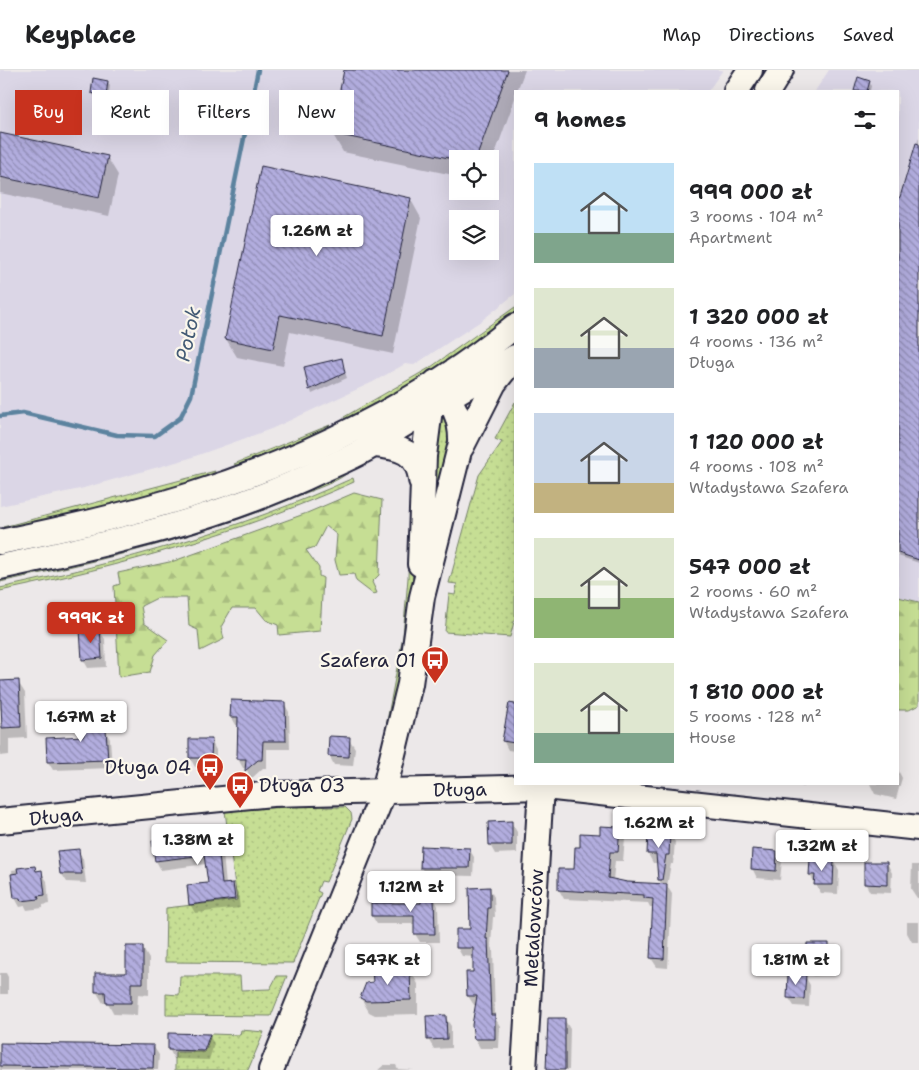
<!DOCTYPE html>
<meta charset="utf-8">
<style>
:root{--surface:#fff;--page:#f6f6f6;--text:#202124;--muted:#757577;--line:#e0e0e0;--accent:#c8321e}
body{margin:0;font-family:"Shantell Sans",sans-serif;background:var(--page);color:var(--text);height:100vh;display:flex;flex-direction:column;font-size:19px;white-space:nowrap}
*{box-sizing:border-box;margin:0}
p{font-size:16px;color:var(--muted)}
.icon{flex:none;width:28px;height:28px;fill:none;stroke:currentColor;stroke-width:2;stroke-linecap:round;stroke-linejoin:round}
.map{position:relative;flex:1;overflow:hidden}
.side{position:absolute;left:514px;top:20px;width:385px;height:695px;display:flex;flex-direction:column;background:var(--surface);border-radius:0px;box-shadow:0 5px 20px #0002}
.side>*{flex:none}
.hud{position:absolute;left:15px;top:20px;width:424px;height:45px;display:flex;gap:10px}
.fabs{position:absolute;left:449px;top:80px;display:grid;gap:10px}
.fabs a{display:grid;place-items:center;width:50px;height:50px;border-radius:0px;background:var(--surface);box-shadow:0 5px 20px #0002;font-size:25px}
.price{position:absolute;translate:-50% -42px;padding:0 11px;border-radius:5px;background:#fff;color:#222;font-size:16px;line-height:32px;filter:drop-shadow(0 1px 2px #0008)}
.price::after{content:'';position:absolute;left:50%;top:30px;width:15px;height:11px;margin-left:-8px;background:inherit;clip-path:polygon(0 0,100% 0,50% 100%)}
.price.active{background:var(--accent);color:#fff}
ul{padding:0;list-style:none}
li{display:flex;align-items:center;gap:15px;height:125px;padding:0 20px}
li span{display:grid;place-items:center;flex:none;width:140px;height:100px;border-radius:0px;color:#555}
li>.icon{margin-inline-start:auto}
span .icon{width:60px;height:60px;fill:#fffc;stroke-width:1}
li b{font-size:21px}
h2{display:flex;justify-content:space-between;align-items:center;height:60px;padding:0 20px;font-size:21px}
.tag{padding:0 18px;border-radius:0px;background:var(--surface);box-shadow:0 5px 20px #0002;font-size:18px;line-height:45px}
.tag.active{background:var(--accent);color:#fff}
header{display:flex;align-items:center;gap:30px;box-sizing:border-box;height:70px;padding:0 25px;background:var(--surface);border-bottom:1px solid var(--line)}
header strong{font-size:24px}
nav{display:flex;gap:28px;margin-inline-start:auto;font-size:18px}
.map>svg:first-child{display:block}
</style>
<header>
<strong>Keyplace</strong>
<nav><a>Map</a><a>Directions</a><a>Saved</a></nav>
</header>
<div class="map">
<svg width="919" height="1000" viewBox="0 0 919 1000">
<defs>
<pattern id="grass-dots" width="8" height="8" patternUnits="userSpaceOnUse" patternTransform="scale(1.25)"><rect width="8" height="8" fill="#c6de94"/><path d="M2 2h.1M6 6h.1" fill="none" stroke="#aabe80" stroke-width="1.8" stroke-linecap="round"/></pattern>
<pattern id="forest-firs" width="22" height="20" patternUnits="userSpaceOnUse" patternTransform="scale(1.25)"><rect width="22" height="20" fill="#c6de94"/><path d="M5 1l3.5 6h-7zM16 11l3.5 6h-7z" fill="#aabe80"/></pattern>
<pattern id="building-back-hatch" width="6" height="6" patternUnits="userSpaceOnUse" patternTransform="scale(1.25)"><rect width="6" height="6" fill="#b2adde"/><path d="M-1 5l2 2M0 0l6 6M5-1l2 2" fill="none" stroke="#908cb5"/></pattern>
</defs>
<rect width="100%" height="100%" fill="#ece8e9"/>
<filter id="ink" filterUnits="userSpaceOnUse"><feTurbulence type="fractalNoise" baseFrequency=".02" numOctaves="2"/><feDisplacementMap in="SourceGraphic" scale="10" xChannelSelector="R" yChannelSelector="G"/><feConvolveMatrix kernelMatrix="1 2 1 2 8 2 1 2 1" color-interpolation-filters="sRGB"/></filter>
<g filter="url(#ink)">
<g fill="#dbd6e6" fill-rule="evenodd">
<path d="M0 0H723L708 21H515V224L481 251 414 295 405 294 373 312 271 359 187 389 80 419 0 436ZM458 89H490V121H458ZM458 149H490V181H458Z"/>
<polygon points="829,0 919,0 919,532 898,527 898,21 815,21"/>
</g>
<g fill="url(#grass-dots)" stroke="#748068">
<polygon points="515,237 515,245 422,310 346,352 344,347 431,297"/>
<polygon points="515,332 515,548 510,567 445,562 449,524 455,525 457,514 449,513 479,405 502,372 495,369"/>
<polygon points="444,343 455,354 442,410 429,407 432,348"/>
<polygon points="330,355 332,359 306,371 238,396 234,394"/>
<path d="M351 400C340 411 318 418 303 424 206 466 103 490 0 512V507Z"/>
<polygon points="215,401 213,405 162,424 8,460 3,457"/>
<path d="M353 408 354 412C240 463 122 496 0 521V518C122 492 239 460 353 408Z"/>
<polygon points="410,429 414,429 412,536 404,592 380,688 403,566 408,508"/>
<polygon points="324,732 324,737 345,737 351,743 352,749 326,812 321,811 317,821 321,823 293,893 165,892 166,838 237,830 225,741 316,735"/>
<polygon points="180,906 240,906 241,920 270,919 277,906 287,906 271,946 166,945 166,924 179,925"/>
<polygon points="241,960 264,962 248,1000 175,1000 175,982 205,982 211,964 240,965"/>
</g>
<g fill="url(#forest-firs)" stroke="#748068">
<polygon points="354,423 382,430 379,505 372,512 377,523 373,524 356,511 354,504 339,505 335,490 337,465 326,456 315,477 306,480 319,498 319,506 323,508 320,561 279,565 278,555 266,550 256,538 232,538 221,557 224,569 200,581 198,560 189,556 187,528 157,528 141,536 144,553 168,570 155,585 150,602 119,607 114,516 120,514 118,503 174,491 307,443"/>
<polygon points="898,527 919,532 919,635 909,640 898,640"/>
</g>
<g fill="#0003">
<polygon points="346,0 525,0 517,21 515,21 515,28 490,98 490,89 458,89 458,106 343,82 332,63"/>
<polygon points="108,12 110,16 108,30 95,27 92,23"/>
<polygon points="869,12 871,16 870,21 856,21"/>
<polygon points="0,64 107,87 118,105 109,146 0,123"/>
<polygon points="919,67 919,493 898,486 898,130 901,127"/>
<polygon points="411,130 421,148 393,284 290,262 283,296 237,287 226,269"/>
<polygon points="341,290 347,308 312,324 305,298"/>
<polygon points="99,560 105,569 106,597 88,598 83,589"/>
<polygon points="18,612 25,623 27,668 9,669 9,685 0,686 0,653 3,653 2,639 0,640 0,613"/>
<polygon points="284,633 289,642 290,679 267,679 267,698 263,698 251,709 246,698 243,698 238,689 239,655 236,655 231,646"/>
<polygon points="99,641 104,649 105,660 110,669 112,698 53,700 48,692 86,667"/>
<polygon points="515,646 515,681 508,680 503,670"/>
<polygon points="349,669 355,678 353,696 334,695 329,685"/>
<polygon points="211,671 216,680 216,697 195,697 190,688"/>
<polygon points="898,700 902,708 896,729 875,724 870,714 898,714"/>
<polygon points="793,714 805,714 804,717"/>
<polygon points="511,752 517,762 517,783 495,784 490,775"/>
<polygon points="620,758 625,768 623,791 615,791 613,810 662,815 659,810 658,793 653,793 648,784 669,763 675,772 673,794 671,794 667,816 672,824 668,898 657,897 651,888 654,837 650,837 648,833 564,829 559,820 575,801 581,779 601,766"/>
<polygon points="216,765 222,774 226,815 233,814 238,823 240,838 195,843 190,834 209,814 206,794 161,800 156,791 153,772"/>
<polygon points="469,779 474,787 473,806 426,805 421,798"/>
<polygon points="78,780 83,789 86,813 67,812 61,803"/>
<polygon points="777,782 782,791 780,810 757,808 752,798"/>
<polygon points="834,791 839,800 838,824 821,823 810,805"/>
<polygon points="887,793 892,803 891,823 870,822 865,813"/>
<polygon points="912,795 919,795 919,828 917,828 911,819"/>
<polygon points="34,797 37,802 41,802 47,811 49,834 43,835 43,838 27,840 25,836 20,837 15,828 12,800"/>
<polygon points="489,818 494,827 495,847 493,847 491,875 493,879 495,948 500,956 499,978 480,978 475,969 477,935 474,935 468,926 474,903 474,887 462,886 457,877 471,860"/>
<polygon points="434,828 438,836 439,872 420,872 415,864 415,854 377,854 372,846 372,834 422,834"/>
<polygon points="907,852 919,852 919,872 912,872 907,863"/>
<polygon points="828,874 834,884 833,904 813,906 807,897"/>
<polygon points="142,877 149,889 149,925 138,924 137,945 114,944 108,933 103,933 96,921 127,905"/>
<polygon points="410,900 418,914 418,944 375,945 369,942 361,928 374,914"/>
<polygon points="0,903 6,903 8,907 8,924 0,924"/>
<polygon points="805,906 810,915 809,937 794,936 788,927"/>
<polygon points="445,947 451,956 451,978 434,979 428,969"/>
<polygon points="564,949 570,959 569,1000 547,1000"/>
<polygon points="209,965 214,974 209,990 174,989 169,979"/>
<polygon points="0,975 153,976 159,985 158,1000 0,1000"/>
<polygon points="384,995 396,995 398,999 415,1000 378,1000"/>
</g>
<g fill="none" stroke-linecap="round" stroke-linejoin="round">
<polyline stroke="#5b839f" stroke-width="4.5" points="0,346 23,343 117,365 155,366 180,348 191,326 258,0"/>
</g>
<g fill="url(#building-back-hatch)" stroke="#22223b">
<polygon points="344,0 508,0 476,89 453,89 331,63"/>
<polygon points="858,7 870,11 867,21 854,21"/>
<polygon points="93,8 108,11 106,26 91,23"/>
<polygon points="0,63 108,86 99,128 0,107"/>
<polygon points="916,73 919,74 919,490 898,483 898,128 900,127"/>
<polygon points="261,96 411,128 383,266 280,245 273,279 225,269"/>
<polygon points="342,288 345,303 309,320 304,297"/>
<polygon points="100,558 102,588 82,590 80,560"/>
<polygon points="19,610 21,657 2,658 0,611"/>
<polygon points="231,630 285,632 286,671 263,671 262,690 258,690 245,701 246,689 237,689 238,647 230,647"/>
<polygon points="509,633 515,634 515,673 502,671"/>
<polygon points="100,640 101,659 106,659 108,690 47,692 46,668 84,666 83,641"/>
<polygon points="329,666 350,667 349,687 328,686"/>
<polygon points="189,669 212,669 211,688 189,688"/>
<polygon points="512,751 512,775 489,775 488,752"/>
<polygon points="600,756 620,757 618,782 610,782 608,808 627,812 667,814 664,889 650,888 653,829 644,828 644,825 558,820 558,799 574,799 575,777 580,777 580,763 600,764"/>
<polygon points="648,761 670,762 669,785 666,785 662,810 658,810 656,784 647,784"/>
<polygon points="217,764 222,814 233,813 235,829 189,835 187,815 208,813 204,785 155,791 152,771"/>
<polygon points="421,776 470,778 469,798 420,798"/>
<polygon points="79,779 82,804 60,804 57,781"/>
<polygon points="752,779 777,781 776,801 751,799"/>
<polygon points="810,789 834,790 833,815 814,815 815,805 809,805"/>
<polygon points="864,792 887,792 887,815 864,814"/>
<polygon points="35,796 36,801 42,800 45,825 38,826 39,829 21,831 20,828 14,828 11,804 18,803 17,798"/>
<polygon points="490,817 490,838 488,838 486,869 488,869 491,945 495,945 495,969 474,969 472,955 477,926 467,926 466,902 473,902 473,878 456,878 456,859 470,859 469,818"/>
<polygon points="421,827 434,827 435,864 414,864 414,846 371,846 371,833 421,833"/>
<polygon points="807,873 829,873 829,895 806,897"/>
<polygon points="126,876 143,876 143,913 131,913 131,933 106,933 105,922 95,922 95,903 126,903"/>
<polygon points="372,899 410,899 411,930 366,931 360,928 366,913 373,912"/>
<polygon points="788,904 806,905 804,929 787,928"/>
<polygon points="446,945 447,969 427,970 426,946"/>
<polygon points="548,948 565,948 565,1000 546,1000"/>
<polygon points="168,963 210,964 204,981 168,980"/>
<polygon points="0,973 154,975 153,998 0,996"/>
</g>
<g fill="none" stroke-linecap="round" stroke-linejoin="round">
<g stroke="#22223b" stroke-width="28">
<g id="minor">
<polyline points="736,21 750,0"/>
<polyline points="768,21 781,0"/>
<path d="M375 375C400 377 418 382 421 410"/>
<polyline points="462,376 494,313 509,294"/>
<path d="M0 472C64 459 128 445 191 425 306 389 422 332 515 256"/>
<polyline points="420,494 424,386 431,331"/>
<path d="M0 497C109 474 221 449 322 400 345 390 369 380 388 364L515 287"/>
<polyline points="0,751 272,724 545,717 919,758"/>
<path d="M271 1000 384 721 410 614 422 527 461 373C462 348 452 331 436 312"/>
<polyline points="524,1000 541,717"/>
</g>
</g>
<use href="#minor" stroke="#fbf7ec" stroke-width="24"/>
</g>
</g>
<defs>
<g id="bus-pin" transform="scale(1.4375)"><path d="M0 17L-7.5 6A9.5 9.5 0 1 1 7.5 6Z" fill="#c8321e" stroke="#fbf7ec"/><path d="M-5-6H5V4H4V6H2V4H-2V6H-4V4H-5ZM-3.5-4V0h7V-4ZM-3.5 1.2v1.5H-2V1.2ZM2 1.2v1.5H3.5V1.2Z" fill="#fff"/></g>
</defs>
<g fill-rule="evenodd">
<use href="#bus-pin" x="435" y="590"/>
<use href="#bus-pin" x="210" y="697"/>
<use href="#bus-pin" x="240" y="715"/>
</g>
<g text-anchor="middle" stroke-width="4.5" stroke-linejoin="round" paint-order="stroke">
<g font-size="19" fill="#22223b" stroke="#fbf7ec" text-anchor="end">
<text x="416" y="597">Szafera 01</text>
<text x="191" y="704">Długa 04</text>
<text x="259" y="722" text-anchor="start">Długa 03</text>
</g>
<g font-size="19" fill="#22223b" stroke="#fbf7ec">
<text transform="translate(460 719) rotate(-1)" y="7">Długa</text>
<text transform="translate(56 746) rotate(-6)" y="7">Długa</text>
<text transform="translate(533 858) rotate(-87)" y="7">Metalowców</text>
</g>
<g font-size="20" font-style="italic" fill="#435b75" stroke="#fbf7ec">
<text transform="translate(188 264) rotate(-78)" y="7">Potok</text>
</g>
</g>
</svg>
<div class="fabs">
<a><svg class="icon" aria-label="locate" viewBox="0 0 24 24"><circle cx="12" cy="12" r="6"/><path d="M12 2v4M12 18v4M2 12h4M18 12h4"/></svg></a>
<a><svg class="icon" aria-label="layers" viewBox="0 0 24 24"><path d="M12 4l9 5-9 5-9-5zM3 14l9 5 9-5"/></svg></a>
</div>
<b class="price" style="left:317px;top:187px">1.26M zł</b>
<b class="price active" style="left:91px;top:574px">999K zł</b>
<b class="price" style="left:81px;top:673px">1.67M zł</b>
<b class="price" style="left:659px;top:779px">1.62M zł</b>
<b class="price" style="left:198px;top:796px">1.38M zł</b>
<b class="price" style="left:822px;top:802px">1.32M zł</b>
<b class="price" style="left:411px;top:843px">1.12M zł</b>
<b class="price" style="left:388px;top:916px">547K zł</b>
<b class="price" style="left:796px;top:916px">1.81M zł</b>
<div class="hud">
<a class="tag active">Buy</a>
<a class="tag">Rent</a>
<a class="tag">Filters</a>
<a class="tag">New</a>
</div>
<section class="side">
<h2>9 homes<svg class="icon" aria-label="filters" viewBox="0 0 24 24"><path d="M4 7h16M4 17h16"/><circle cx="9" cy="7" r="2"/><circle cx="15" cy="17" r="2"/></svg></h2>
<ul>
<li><span style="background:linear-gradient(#bfe0f5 70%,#7fa58c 0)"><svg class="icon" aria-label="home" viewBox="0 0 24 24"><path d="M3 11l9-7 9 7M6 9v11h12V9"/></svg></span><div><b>999 000 zł</b><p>3 rooms · 104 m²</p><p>Apartment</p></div></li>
<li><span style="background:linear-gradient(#dfe7d0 60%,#9aa5b1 0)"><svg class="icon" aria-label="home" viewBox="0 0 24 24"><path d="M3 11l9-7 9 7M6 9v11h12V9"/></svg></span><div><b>1 320 000 zł</b><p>4 rooms · 136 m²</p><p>Długa</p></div></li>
<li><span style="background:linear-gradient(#c9d6e8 70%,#c2b280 0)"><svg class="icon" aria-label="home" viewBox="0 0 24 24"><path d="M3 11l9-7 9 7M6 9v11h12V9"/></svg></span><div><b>1 120 000 zł</b><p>4 rooms · 108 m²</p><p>Władysława Szafera</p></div></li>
<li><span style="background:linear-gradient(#dfe7d0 60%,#8fb573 0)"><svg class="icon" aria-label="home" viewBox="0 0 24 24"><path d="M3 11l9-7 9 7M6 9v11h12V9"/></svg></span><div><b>547 000 zł</b><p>2 rooms · 60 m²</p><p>Władysława Szafera</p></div></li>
<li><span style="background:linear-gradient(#dfe7d0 70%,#7fa58c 0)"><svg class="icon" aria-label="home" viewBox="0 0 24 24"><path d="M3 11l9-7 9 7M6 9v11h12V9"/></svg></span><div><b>1 810 000 zł</b><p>5 rooms · 128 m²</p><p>House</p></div></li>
</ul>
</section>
</div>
